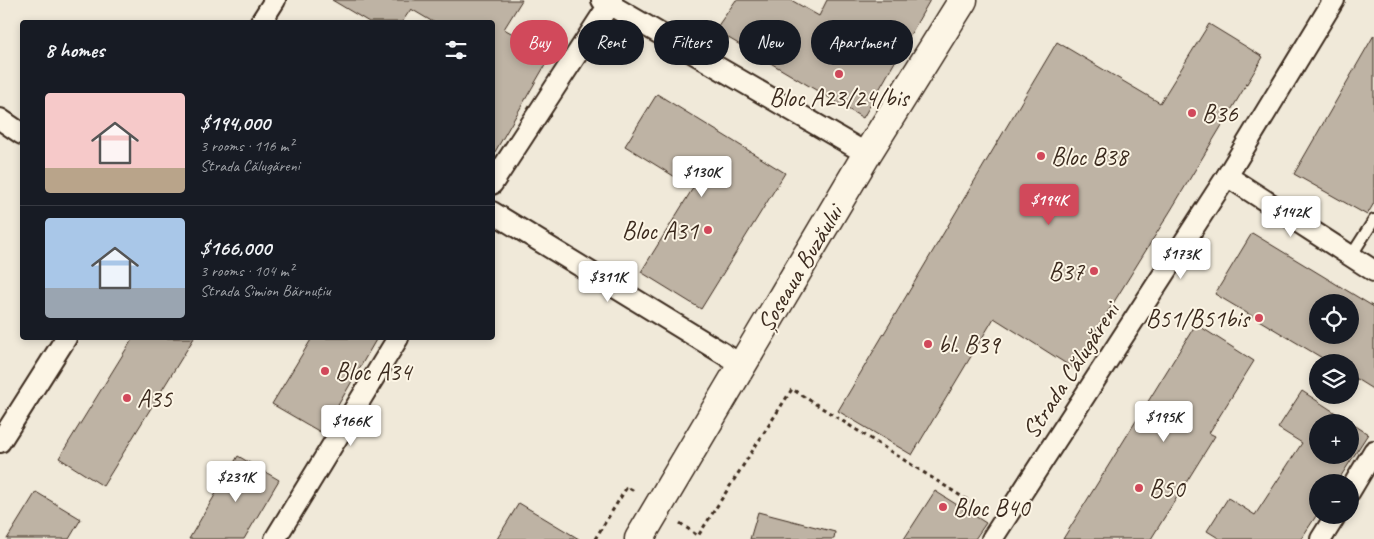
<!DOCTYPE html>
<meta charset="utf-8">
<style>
:root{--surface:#171b24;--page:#20242c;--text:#f1f3f6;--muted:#9ea1a6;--line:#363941;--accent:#d1495b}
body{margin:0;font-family:Caveat,sans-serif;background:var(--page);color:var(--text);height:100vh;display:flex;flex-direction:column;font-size:19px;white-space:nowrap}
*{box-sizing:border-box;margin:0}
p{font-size:16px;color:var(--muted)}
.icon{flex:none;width:28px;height:28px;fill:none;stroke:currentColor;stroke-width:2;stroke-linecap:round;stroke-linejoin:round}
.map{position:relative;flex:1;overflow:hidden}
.panel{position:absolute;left:20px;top:20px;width:475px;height:320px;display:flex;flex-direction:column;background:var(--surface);border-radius:5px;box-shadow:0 2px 8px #0003}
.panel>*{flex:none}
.guide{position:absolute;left:510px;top:20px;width:475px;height:45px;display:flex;gap:10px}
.controls{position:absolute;left:1309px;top:294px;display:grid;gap:10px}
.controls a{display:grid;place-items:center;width:50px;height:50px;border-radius:50%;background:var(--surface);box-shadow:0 2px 8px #0003;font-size:25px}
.price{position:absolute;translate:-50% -42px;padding:0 11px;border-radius:5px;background:#fff;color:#222;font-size:16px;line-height:32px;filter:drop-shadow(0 1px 2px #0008)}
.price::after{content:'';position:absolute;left:50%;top:30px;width:15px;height:11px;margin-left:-8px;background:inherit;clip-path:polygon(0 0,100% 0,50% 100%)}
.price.active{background:var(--accent);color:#fff}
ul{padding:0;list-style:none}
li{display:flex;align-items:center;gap:15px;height:125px;padding:0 25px}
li+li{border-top:1px solid var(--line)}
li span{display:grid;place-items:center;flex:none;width:140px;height:100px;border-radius:5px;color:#555}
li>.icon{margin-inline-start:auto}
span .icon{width:60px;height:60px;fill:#fffc;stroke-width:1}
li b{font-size:21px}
h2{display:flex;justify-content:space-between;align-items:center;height:60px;padding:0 25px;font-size:21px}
.chip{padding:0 18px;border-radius:22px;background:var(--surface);box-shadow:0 2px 8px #0003;font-size:18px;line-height:45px}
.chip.active{background:var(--accent);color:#fff}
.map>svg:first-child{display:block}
</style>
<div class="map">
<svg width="1374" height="539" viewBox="0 0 1374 539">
<rect width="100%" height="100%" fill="#f0e9d9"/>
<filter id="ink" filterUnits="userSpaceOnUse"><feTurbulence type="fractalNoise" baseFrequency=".02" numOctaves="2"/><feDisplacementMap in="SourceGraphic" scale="10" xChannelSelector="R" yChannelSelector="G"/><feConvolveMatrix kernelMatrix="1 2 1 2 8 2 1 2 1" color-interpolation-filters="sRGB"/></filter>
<g filter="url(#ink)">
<g fill="#beb3a4" stroke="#3b2a1e" fill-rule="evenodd">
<polygon points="332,0 522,0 504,29 551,55 492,157 492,22 433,22 411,9 402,22 369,22"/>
<polygon points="736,0 791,0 819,16 827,0 930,0 863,118 715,30"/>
<polygon points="1209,24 1263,57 1171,210 1073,368 994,318 912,455 838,411 1057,42 1160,103"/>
<polygon points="1374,35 1374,203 1367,215 1294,174"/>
<polygon points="657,94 785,173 701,309 641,272 693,188 625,146"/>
<path d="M1252 233 1374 307V390L1350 375V362H1329L1215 294ZM1318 302H1350V335H1318Z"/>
<polygon points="1196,324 1254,361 1209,433 1215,436 1151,539 1063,539"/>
<polygon points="133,338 194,338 103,486 59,458"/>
<polygon points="312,338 377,338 322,433 272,404"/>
<path d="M1302 391 1368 434 1337 482H1318V513L1301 539H1220L1207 531 1228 498 1255 515 1302 443 1278 428ZM1318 422H1350V455H1318Z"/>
<polygon points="238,456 279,480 244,539 189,539"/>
<polygon points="935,491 986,523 975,539 904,539"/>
<polygon points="36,492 81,519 69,539 7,539"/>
<polygon points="519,503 579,539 497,539"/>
<polygon points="758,512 835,532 834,539 750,539"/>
</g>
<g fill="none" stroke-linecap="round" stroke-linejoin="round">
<g stroke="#3b2a1e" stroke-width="14">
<polyline id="lane" points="1351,256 1374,220"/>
</g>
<g stroke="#3b2a1e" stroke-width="24">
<g id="street">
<polyline points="602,0 867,154"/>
<polyline points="261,22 275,0"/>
<polyline points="0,119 22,134"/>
<polyline points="1227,176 1374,271"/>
<polyline points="492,184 612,0"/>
<polyline points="492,212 742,365"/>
<polyline points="0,442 66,338"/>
<polyline points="1350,491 1374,451"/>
<polyline points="275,539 398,338"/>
<polyline points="992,539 1227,176 1334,0"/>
<polyline points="1321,539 1336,515"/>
</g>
</g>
<g stroke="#3b2a1e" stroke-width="31">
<polyline id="primary" points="639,539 867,154 963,0"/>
</g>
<g stroke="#3b2a1e" stroke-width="3" stroke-dasharray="4 4" stroke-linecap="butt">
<polyline points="680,523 698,536 792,389 983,510"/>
<polyline points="595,539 627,487 636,492"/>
</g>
<use href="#lane" stroke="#fcf5e5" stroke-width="10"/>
<use href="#street" stroke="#fcf5e5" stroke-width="20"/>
<use href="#primary" stroke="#fcf5e5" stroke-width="28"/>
</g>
</g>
<g fill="#d1495b" stroke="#fcf5e5" stroke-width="2">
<circle cx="839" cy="74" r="5"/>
<circle cx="1192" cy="113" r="5"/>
<circle cx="1041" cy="156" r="5"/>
<circle cx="708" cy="230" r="5"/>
<circle cx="1094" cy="271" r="5"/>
<circle cx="1259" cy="318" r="5"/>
<circle cx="928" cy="344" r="5"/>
<circle cx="325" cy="371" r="5"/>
<circle cx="127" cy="398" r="5"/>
<circle cx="1139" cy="488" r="5"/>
<circle cx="943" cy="507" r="5"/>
</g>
<g text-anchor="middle" stroke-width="4" stroke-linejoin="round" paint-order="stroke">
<g font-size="25" fill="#3b2a1e" stroke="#fcf5e5" text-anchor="start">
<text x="839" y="106" text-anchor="middle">Bloc A23/24/bis</text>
<text x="1202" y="122">B36</text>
<text x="1051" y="165">Bloc B38</text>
<text x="698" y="239" text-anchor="end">Bloc A31</text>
<text x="1084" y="280" text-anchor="end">B37</text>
<text x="1249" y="327" text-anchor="end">B51/B51bis</text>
<text x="938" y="353">bl. B39</text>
<text x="335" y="380">Bloc A34</text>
<text x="137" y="407">A35</text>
<text x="1149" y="497">B50</text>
<text x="953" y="516">Bloc B40</text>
</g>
<g font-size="25" fill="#3b2a1e" stroke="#fcf5e5">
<text transform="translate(799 268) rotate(-59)" y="9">Șoseaua Buzăului</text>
<text transform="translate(1070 370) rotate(-57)" y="9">Strada Călugăreni</text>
</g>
</g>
</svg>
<div class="controls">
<a><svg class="icon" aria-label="locate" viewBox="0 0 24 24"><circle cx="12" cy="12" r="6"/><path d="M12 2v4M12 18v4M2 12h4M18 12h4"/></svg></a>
<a><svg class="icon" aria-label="layers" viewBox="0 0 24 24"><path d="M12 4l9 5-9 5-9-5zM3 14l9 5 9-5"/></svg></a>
<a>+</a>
<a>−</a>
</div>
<b class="price" style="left:702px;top:198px">$130K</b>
<b class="price active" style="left:1049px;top:226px">$194K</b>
<b class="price" style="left:1291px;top:238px">$142K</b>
<b class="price" style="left:1181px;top:280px">$173K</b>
<b class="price" style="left:608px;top:303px">$311K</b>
<b class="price" style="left:1164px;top:443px">$195K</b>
<b class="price" style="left:351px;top:447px">$166K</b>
<b class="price" style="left:236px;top:503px">$231K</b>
<div class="guide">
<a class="chip active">Buy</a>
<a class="chip">Rent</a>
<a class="chip">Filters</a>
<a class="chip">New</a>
<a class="chip">Apartment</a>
</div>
<section class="panel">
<h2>8 homes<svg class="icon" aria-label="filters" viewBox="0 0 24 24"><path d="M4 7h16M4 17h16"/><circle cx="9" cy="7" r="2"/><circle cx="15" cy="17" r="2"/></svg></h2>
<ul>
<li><span style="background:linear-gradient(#f6c9c9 75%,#b9a48a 0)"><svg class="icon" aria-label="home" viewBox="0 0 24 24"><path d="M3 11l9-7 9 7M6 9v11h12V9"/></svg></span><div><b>$194,000</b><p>3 rooms · 116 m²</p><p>Strada Călugăreni</p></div></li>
<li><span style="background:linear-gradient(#a9c7e8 70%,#9aa5b1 0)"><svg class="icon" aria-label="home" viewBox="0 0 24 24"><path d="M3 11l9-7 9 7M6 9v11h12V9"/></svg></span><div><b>$166,000</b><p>3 rooms · 104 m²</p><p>Strada Simion Bărnuțiu</p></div></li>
</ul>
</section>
</div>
